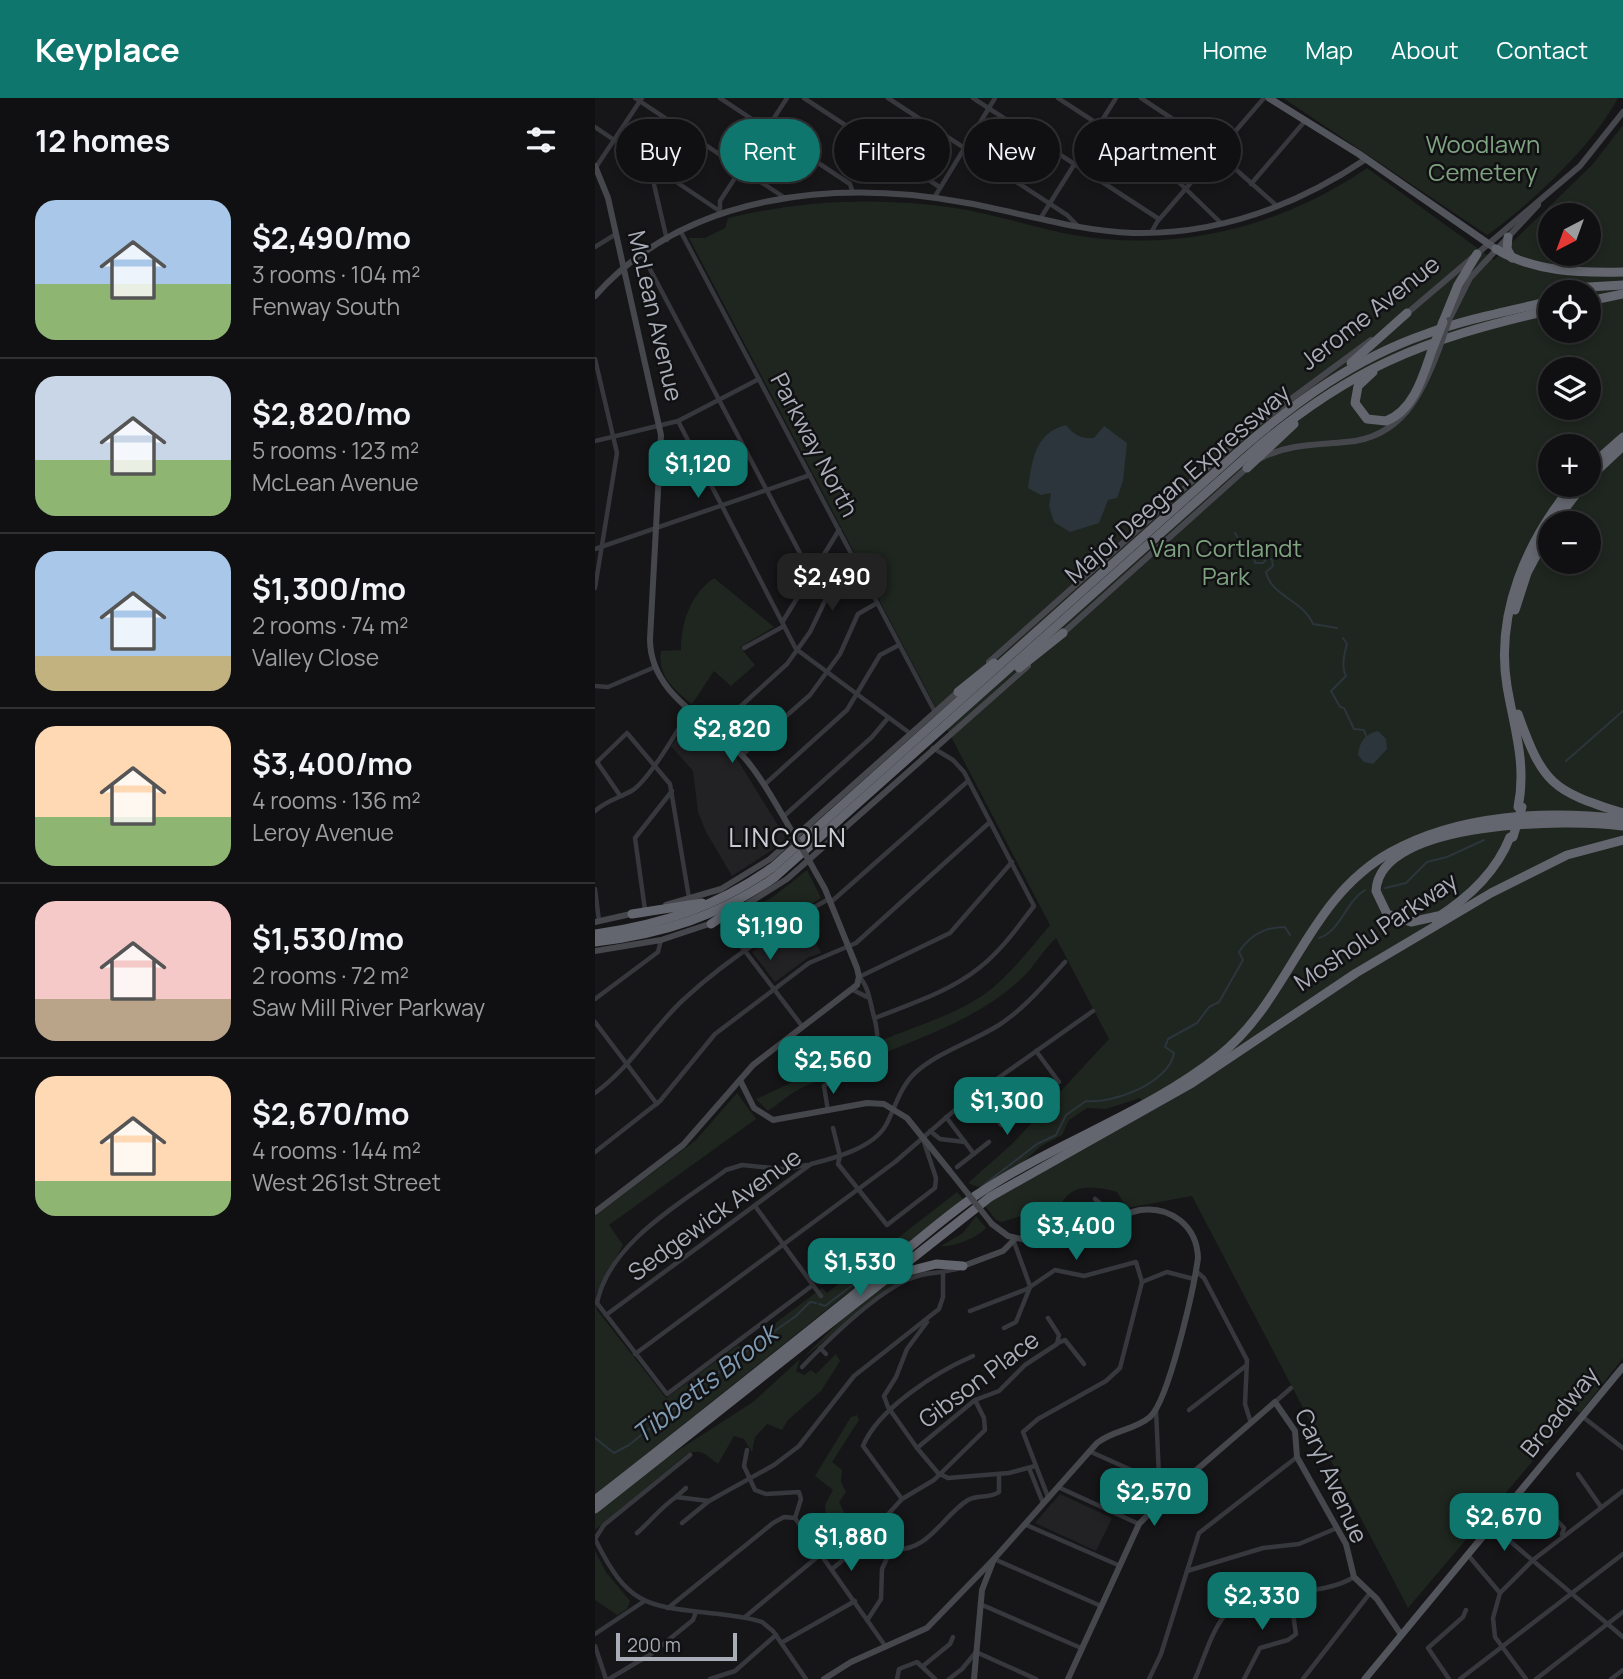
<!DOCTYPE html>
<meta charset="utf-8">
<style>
:root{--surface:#101012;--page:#19191b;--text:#f1f3f6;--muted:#9c9d9f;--line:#303032;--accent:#0f766e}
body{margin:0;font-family:Manrope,sans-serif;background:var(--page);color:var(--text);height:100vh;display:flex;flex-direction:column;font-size:26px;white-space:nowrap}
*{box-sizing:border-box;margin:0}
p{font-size:23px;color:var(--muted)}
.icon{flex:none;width:38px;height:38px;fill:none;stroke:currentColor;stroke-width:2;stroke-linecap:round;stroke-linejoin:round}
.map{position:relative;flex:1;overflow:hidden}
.details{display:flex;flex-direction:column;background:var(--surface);width:595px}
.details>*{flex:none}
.hud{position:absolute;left:21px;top:21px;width:665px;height:63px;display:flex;gap:14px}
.needle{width:46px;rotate:221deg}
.controls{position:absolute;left:943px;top:105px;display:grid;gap:14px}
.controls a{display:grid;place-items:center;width:63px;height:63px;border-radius:50%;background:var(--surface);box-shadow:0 4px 10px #0003,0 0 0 2px var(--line);font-size:35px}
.scale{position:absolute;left:21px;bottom:18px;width:121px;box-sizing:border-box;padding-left:7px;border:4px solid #a8adb8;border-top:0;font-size:19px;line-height:24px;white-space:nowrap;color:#a8adb8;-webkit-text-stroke:5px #111113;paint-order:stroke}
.price{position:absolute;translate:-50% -60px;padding:0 16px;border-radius:14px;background:var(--accent);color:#fff;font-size:23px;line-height:46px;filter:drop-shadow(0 2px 4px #0008)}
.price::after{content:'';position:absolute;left:50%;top:42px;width:21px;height:16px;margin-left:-10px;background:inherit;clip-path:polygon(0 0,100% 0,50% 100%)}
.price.active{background:#222;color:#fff}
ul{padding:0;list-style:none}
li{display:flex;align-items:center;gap:21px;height:175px;padding:0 35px}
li+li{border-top:2px solid var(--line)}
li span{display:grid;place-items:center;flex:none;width:196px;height:140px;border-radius:21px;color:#555}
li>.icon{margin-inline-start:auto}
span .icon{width:84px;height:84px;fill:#fffc;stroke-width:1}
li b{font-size:30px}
h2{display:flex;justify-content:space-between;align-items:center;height:84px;padding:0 35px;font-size:30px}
.pill{padding:0 24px;border-radius:32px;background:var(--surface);box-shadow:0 4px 10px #0003,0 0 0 2px var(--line);font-size:24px;line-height:63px}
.pill.active{background:var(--accent);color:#fff}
header{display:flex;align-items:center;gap:42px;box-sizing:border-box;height:98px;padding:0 35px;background:var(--accent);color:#fff}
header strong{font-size:33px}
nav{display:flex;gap:38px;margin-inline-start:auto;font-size:24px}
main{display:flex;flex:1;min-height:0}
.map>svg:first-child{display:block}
</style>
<header>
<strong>Keyplace</strong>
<nav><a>Home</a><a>Map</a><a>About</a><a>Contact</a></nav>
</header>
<main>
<section class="details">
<h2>12 homes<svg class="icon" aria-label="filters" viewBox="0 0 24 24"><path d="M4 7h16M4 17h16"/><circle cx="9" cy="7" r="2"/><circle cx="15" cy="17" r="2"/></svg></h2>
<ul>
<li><span style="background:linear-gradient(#a9c7e8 60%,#8fb573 0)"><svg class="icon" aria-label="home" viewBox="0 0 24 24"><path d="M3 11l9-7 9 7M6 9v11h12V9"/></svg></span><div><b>$2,490/mo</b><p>3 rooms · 104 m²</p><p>Fenway South</p></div></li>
<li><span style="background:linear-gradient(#c9d6e8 60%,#8fb573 0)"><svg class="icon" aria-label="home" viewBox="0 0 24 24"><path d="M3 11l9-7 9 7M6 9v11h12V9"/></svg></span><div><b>$2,820/mo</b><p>5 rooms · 123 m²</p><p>McLean Avenue</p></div></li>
<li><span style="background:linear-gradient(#a9c7e8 75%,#c2b280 0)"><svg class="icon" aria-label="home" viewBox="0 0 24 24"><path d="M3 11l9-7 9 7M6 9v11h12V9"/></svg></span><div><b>$1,300/mo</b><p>2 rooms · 74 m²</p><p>Valley Close</p></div></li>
<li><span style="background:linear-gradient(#ffd9b3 65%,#8fb573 0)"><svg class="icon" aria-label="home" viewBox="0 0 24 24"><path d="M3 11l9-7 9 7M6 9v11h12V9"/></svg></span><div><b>$3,400/mo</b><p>4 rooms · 136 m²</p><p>Leroy Avenue</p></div></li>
<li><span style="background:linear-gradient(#f6c9c9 70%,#b9a48a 0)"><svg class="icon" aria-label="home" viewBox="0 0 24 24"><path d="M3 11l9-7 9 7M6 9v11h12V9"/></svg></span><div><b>$1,530/mo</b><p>2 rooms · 72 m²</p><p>Saw Mill River Parkway</p></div></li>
<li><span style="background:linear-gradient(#ffd9b3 75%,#8fb573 0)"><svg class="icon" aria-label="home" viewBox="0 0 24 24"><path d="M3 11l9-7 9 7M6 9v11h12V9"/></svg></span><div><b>$2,670/mo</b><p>4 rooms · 144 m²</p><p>West 261st Street</p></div></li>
</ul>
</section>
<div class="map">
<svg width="1028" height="1581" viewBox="0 0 1028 1581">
<rect width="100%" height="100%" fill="#161618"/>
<g fill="#222225">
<polygon points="93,620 142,661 189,737 190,741 177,752 137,778 111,734 103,714 98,673 76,648 86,636"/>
<polygon points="209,822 226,855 214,859 180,884 157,854"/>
<polygon points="465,1396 517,1420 501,1453 440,1425"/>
</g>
<g fill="#1e261f" fill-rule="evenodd">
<path d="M688 0H1023C999 46 935 107 892 137Z"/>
<path d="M1028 27V1260L985 1315 981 1312 813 1510 597 1098 532 1110 522 1094C503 1089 478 1084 467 1105L407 1124 401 1122 390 1108 430 1081 553 1014 545 1000 511 1011 492 1010 474 1022 467 1037 446 1048 427 1065 383 1089 373 1085 417 1046 514 941 461 840C448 852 439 869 426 881 385 919 333 937 282 958L285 943C321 928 364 916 395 892 418 873 436 850 455 827L94 140H110L130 130 133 120C209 102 282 99 360 110 400 116 439 130 479 137 583 155 686 129 772 70L899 162 998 66ZM956 117H994V156H956ZM956 194H994V233H956ZM956 271H994V310H956ZM956 348H994V387H956ZM956 425H994V464H956Z"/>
<path d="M119 480 179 529 145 549 160 567 136 588 119 573 97 606C79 592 62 577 66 553L86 552C86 524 96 496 119 480Z"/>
<polygon points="212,772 226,800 150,848 134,825 179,798"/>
<path d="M276 948C262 977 226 978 201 993 191 999 182 1007 173 1013L161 1001Z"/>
<polygon points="142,995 161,1021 14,1127 28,1147 1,1196 2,1212 71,1300 143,1247 147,1250 227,1190 232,1195 362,1094 369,1102 0,1397 0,1118 101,1042"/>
<path d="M381 1118 391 1130C381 1140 360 1149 346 1148L368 1135Z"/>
<path d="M321 1173H337L312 1179 292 1192 207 1261C239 1230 276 1186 321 1173Z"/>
<path d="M241 1256 245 1263 226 1293 193 1322 187 1332 172 1326 160 1339 157 1354 149 1341 139 1338 123 1366C110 1357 108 1350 92 1356L0 1432V1415L65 1364 158 1304 205 1261 201 1273 209 1277 216 1272 221 1276Z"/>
<polygon points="262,1317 264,1322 237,1364 247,1372 246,1384 251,1394 244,1404 251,1418 237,1430 232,1428 230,1407 238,1392 220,1378 256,1319"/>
<polygon points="0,1453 11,1474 35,1503 32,1511 22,1517 0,1502"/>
</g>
<g fill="#2c353c">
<path d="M471 327C479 337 486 341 499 340L509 328 532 345 528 383 522 400 513 402 504 425 475 434 459 424 454 408 456 395 446 397 433 390C437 364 439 335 471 327Z"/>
<path d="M783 633 791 641 792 651 778 666 769 664 763 657C764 644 770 636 783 633Z"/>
</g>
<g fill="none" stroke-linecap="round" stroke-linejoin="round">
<g stroke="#2c353c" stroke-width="2">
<path d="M640 435 644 442 658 451 660 465H668L673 459 677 462 678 468 671 474C676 498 708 502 718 526L742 530"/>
<path d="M748 540 752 546C749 556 746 569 751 578L736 593 745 609 749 610 759 631 769 632 771 638"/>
<polyline points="971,663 1028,613"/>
<polyline points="790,790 811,785 832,764 852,759 889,742"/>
<path d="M724 840C745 834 751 803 770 792"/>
<path d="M386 1089 442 1046 461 1037 471 1017 491 1003C518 1006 574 985 579 955L570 949 573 941 602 925 614 909 624 904 648 862 644 854C655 837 670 829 690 829L695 837"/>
<polyline points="224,1206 230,1208 315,1143"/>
<polyline points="0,1340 19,1355 34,1347 144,1258 201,1218 215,1204 221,1205"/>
</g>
<g stroke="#37383d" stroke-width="4.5">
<polyline points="40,0 190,100"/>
<polyline points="125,0 255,86 258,95"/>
<polyline points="209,0 343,88"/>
<polyline points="293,0 472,117 484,129"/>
<polyline points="378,0 564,121"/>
<polyline points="463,0 566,67 626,125"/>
<polyline points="546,0 602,37 682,108"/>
<polyline points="0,29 126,114"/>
<polyline points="54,65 72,142"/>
<polyline points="1,69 47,0"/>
<polyline points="656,86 710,23"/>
<polyline points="339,100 400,0"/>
<polyline points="125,112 125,103 192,0"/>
<polyline points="445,121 521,0"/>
<polyline points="86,134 340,614"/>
<polyline points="556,135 562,124 669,0"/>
<polyline points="0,149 21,136"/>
<polyline points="47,156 216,476"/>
<polyline points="0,261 22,355 0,490"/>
<polyline points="83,323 201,551 316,636"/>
<polyline points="0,343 83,323 164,281"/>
<polyline points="0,451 215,377"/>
<polyline points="188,523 244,432"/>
<polyline points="149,550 189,528"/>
<polyline points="0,588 13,589 60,569"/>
<polyline points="146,608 192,566 215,534 242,478 262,466"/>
<polyline points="147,657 215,597 245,556 263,516 282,505"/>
<polyline points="169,687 252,612 285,557 304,547"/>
<polyline points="24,696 2,664 32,635 75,686 94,800"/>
<path d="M0 713C12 702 25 700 38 692 55 680 84 631 94 612"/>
<polyline points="188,719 277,639 293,620"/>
<polyline points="0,791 4,823"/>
<polyline points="236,804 373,683"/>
<polyline points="50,812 40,740 77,693"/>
<polyline points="134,832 207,928"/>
<polyline points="258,892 272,899"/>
<polyline points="0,901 63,854 66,842"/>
<path d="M280 920C315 906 354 894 384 870 406 853 422 830 439 808L369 674 358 662 338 650"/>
<polyline points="0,924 62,1006"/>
<polyline points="441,953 464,984"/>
<polyline points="394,988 411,1009"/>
<path d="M0 995C37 968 56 932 88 902 131 862 182 829 234 801"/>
<polygon points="415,1007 420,1008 421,1016 406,1027 401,1019"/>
<path d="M233 1013 229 988C258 963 295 973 278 915 275 903 273 887 264 879L355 835 417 764"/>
<polyline points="351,1019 379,1056"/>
<polyline points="238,1030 245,1058 243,1066 292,1127 340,1090 341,1080 328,1041"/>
<polyline points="335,1033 345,1041 370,1044"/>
<polyline points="0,1054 65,1003 120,936 214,865 261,845 395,724"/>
<path d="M212 1067 188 1071 147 1067 131 1072C85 1106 14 1145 2 1205L72 1296 218 1187"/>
<polyline points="362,1069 394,1044"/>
<polyline points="500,1101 520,1118"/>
<polyline points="160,1108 226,1198"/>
<polyline points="419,1144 435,1188"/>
<polyline points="601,1173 609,1180 652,1262 650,1306 656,1325"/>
<polyline points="547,1184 572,1174 599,1181"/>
<polyline points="375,1213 432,1191 460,1172 489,1178 541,1164 547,1184 525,1270 511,1283 443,1321 428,1334 453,1399"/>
<path d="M11 1217 216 1066C240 1060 278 1050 291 1027 300 1010 305 989 320 975 343 954 377 944 404 927 430 910 449 887 470 864"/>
<polyline points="332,1224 312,1251 301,1279 289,1298 293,1309 322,1350 343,1375 353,1380 414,1375 440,1368"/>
<polyline points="409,1230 421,1224 435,1189"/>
<polyline points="463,1245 470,1242 489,1266"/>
<polyline points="225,1250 231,1256"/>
<polyline points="40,1256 300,1064 368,1005 498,913"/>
<path d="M207 1269C233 1242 283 1193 317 1180 333 1173 348 1176 365 1170"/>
<polyline points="680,1304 696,1290"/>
<polyline points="561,1312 564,1379 569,1399"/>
<polyline points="594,1312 652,1267"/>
<polyline points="988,1319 1028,1350"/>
<polyline points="322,1350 380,1302 404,1293 430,1267 462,1246 464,1237 453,1220"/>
<polyline points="152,1352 149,1368 160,1392 171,1396 204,1394 206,1401 200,1420"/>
<polyline points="494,1353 565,1385"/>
<polyline points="434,1370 448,1405"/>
<polyline points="983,1376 1006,1409"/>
<polyline points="463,1389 544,1426"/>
<polyline points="81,1399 91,1390"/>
<path d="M307 1401 268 1348C283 1311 341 1274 378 1258"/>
<polyline points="953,1413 969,1430 967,1436"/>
<polyline points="200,1420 291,1549"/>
<polyline points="87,1425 114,1403 179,1367 204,1348 259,1278 344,1211 348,1199 348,1176"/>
<polyline points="429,1426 523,1467"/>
<polyline points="897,1428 1028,1539"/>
<path d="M42 1435C56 1423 65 1410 81 1399L114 1403"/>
<path d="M0 1441C34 1510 52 1508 124 1516 138 1518 153 1519 167 1524L178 1533 211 1581"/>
<polyline points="0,1441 9,1427 95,1357"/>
<path d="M298 1451C333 1455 347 1418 373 1402 383 1396 394 1401 404 1394V1376"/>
<polyline points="873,1457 905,1495"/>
<polyline points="399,1461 506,1508"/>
<polyline points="237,1471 248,1462 263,1436 285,1425 307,1401 339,1382 390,1332 389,1320 380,1302"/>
<polyline points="592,1473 668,1450 704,1446 742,1430"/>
<polyline points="385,1506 486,1550"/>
<polyline points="73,1510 178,1425 189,1419 200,1420"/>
<polyline points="150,1519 226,1456"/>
<polyline points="273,1521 286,1501 287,1471 299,1445 295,1434 285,1425"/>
<polyline points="0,1536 48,1504"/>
<polyline points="186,1545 260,1503"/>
<polyline points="0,1548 11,1581"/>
<polyline points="328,1568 355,1546 358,1539"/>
<polyline points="14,1581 56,1556 98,1522 101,1514"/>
<polyline points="115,1581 140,1573 181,1537"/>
<polyline points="302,1581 304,1571 322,1564 340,1581"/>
<polyline points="354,1581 367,1571 381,1554 441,1581"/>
<polyline points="554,1581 566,1556 604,1435 702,1359"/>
<path d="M600 1581C609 1561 616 1534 630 1517 652 1490 725 1501 759 1479"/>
<polyline points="649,1581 665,1550 693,1542 701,1536 695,1496"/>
<polyline points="708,1581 775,1495"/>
<polyline points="854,1581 833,1550 868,1519 871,1512"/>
<polyline points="865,1581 1028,1456"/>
<polyline points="931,1581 900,1539 898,1520 905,1495 938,1462 1028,1393"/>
<polyline points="941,1581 1028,1514"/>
<polyline points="1016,1581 1028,1572"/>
</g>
<g stroke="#45474d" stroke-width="6">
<path d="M0 68 13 100 66 337 55 541C55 600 120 624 153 664 172 687 186 716 202 742"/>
<path d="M0 198C92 94 243 81 372 105 428 115 481 133 538 135 623 137 701 108 771 61"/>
<polyline points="810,217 985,68 1028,14"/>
<polyline points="854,222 875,180 943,107"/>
<path d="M666 360C693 346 721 347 751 344 806 340 827 297 844 251"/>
<polyline points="467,536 654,368"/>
<polyline points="394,564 658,329 776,242"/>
<polyline points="71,807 126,791 175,761 366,591"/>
<polyline points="133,818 192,781 433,568"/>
<polyline points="0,824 40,815"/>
<polyline points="0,853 66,842 117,825"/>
<polyline points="145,982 159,1010 178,1022 272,1005 289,1006 312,1020 354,1072"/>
<polyline points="0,1114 88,1047 158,967 262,887 264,879 262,870 230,791 212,759"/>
<polyline points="368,1168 408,1153 420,1141"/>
<polyline points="229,1581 256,1564 332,1530 398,1462"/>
<path d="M379 1581 387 1492 399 1461 502 1345C518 1332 540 1332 555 1319 574 1302 599 1189 603 1160 602 1128 576 1108 545 1112L431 1142 413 1138 397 1126"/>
<polyline points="473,1581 544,1426 569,1400 680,1304 700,1333 702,1359 751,1446 759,1479 782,1501 805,1535"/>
</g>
<g stroke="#53555c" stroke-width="7">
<polyline points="674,0 764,56 901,151"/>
<polyline points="770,1581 1028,1269"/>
</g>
<g stroke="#63666e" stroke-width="9">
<polyline points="913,139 912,151 917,160"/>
<path d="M901 151C939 174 985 175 1028 174"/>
<polyline points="976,190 1028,187"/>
<polyline points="994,203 1028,196"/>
<polyline points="848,224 863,187 882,156"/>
<polyline points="756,265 812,215"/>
<path d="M778 274 763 288 760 305 772 321 791 323C819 312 828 278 837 252"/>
<polyline points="994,369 1028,339"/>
<polyline points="652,370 699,326"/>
<polyline points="994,380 1028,348"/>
<polyline points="959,425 988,387"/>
<polyline points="920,512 932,475 956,430"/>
<polyline points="424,570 468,535"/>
<polyline points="363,594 399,565"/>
<path d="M923 616C948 686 957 693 1028 715"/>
<path d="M923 709C932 666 919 630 912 588 900 515 932 442 978 387"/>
<polyline points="37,816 107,805"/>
<path d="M843 818 816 824 792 816 781 793C784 721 977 721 1028 728"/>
<path d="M840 821C872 801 901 775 915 739"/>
<polyline points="116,826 135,813"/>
<path d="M0 836C66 827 124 808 178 769L645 352C700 304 761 260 831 236 871 221 914 213 956 203"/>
<path d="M0 844C66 836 125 818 180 779L649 361C751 271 825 242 956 212"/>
<polyline points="298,1177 341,1166 368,1168"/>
<path d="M0 1402C86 1335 171 1267 256 1199 297 1165 337 1128 380 1098 458 1045 551 1016 625 957 696 900 711 801 796 754 864 716 953 712 1028 721"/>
<polyline points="0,1411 395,1099 597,985 761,875 896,795 972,757 1028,742"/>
</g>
<g stroke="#45474d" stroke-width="6">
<polyline points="844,251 854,222"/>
<polyline points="202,742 212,759"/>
<polyline points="354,1072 397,1126"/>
</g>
<g stroke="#63666e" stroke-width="9">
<polyline points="837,252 848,224"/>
<polyline points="918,739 927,709"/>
</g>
</g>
<g text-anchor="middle" stroke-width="5" stroke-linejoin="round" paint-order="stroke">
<g font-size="24" fill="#7fa381" stroke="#111113">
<text x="888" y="55">Woodlawn<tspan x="888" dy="28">Cemetery</tspan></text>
<text x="631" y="459">Van Cortlandt<tspan x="631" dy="28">Park</tspan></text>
</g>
<g font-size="24" fill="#a8adb8" stroke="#111113">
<text transform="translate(775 215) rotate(-38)" y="8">Jerome Avenue</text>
<text transform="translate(60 218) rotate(77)" y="8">McLean Avenue</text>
<text transform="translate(219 347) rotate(62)" y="8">Parkway North</text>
<text transform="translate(583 386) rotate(-41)" y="8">Major Deegan Expressway</text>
<text transform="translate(781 834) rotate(-34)" y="8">Mosholu Parkway</text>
<text transform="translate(120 1117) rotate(-36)" y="8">Sedgewick Avenue</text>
<text transform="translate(384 1282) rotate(-37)" y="8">Gibson Place</text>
<text transform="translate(965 1314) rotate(-51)" y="8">Broadway</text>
<text transform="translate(736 1378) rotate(66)" y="8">Caryl Avenue</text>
</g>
<g font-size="26" letter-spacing="2" fill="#c9ccd4" stroke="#111113">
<text x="193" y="749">LINCOLN</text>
</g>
<g font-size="26" font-style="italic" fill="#7f9bb3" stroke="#111113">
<text transform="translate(110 1286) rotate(-38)" y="9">Tibbetts Brook</text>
</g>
</g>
</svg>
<div class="controls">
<a><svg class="needle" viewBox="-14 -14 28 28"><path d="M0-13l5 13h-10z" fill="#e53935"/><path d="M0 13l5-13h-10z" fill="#9c9d9f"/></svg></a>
<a><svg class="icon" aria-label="locate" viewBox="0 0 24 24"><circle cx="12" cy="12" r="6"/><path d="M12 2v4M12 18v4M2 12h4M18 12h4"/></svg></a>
<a><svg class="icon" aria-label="layers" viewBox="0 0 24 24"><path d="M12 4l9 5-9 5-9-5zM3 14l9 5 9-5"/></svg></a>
<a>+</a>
<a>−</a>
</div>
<div class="scale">200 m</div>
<b class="price" style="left:103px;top:402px">$1,120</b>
<b class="price active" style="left:237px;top:515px">$2,490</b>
<b class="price" style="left:137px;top:667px">$2,820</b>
<b class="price" style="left:175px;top:864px">$1,190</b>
<b class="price" style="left:238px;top:998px">$2,560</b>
<b class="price" style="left:412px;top:1039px">$1,300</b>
<b class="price" style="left:481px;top:1164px">$3,400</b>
<b class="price" style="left:265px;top:1200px">$1,530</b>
<b class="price" style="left:559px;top:1430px">$2,570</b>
<b class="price" style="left:909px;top:1455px">$2,670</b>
<b class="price" style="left:256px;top:1475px">$1,880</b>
<b class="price" style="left:667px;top:1534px">$2,330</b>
<div class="hud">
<a class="pill">Buy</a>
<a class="pill active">Rent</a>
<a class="pill">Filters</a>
<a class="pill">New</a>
<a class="pill">Apartment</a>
</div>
</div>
</main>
